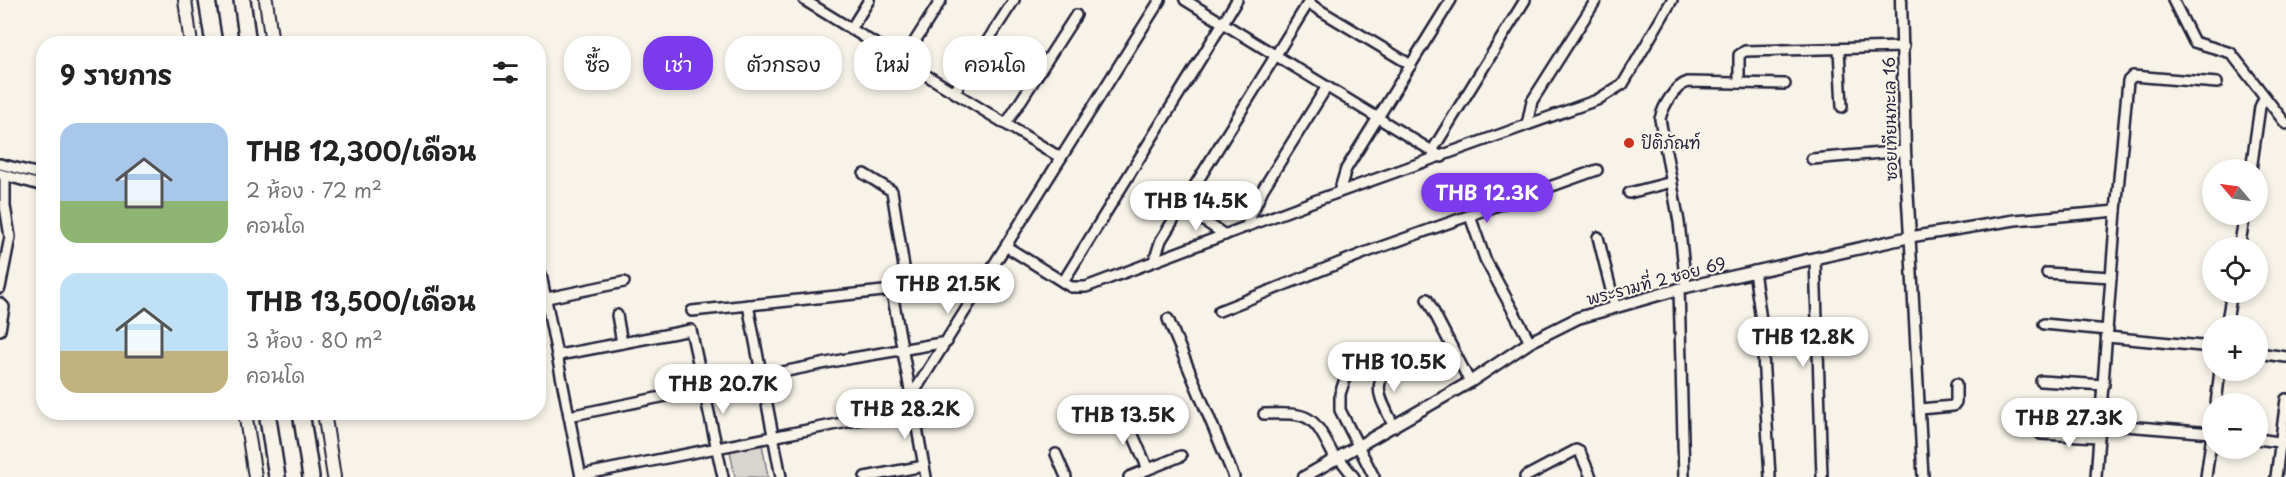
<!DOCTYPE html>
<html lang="th">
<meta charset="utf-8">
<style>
:root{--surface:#fff;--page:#f2f2f2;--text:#222;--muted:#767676;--accent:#7c3aed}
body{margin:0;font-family:"Playpen Sans","Playpen Sans Thai",sans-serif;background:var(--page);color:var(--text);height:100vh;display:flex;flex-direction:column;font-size:22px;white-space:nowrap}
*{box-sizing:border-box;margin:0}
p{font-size:20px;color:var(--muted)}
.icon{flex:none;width:33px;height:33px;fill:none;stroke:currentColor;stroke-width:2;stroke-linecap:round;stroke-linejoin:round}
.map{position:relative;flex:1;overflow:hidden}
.side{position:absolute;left:36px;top:36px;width:510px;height:384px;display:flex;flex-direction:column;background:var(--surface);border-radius:24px;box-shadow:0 3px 9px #0003}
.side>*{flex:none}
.guide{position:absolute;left:564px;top:36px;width:570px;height:54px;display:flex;gap:12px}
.needle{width:39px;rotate:299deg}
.controls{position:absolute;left:2202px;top:159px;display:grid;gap:12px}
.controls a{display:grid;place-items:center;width:66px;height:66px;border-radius:50%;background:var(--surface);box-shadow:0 3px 9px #0003;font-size:30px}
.price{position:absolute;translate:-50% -51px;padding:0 14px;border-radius:21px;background:#fff;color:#222;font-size:20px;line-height:39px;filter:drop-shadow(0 2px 3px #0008)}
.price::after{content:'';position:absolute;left:50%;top:36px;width:18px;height:14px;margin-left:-9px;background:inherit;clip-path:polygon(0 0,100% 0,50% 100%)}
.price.active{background:var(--accent);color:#fff}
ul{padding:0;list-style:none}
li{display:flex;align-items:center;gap:18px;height:150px;padding:0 24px}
li span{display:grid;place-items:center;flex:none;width:168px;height:120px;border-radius:18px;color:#555}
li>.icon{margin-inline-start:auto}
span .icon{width:72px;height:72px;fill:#fffc;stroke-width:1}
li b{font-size:26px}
h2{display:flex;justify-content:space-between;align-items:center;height:72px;padding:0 24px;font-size:26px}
.pill{padding:0 21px;border-radius:24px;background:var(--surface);box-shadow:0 3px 9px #0003;font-size:21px;line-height:54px}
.pill.active{background:var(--accent);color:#fff}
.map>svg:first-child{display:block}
</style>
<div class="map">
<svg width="2286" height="477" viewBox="0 0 2286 477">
<rect width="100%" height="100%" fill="#f7f3e8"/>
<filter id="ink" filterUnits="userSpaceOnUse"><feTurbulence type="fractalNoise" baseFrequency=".0167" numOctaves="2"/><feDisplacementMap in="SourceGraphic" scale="12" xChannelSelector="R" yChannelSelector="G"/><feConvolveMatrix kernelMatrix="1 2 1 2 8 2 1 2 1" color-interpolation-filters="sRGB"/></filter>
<g filter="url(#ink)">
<polygon fill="#d8d5cf" stroke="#7d7c85" stroke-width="1.5" points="762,444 768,477 735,477 730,451"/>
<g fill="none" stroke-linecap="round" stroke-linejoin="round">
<g stroke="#22223b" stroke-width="14">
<g id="minor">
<polyline points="804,0 1061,158"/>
<polyline points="1185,0 1442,157"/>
<polyline points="2173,0 2194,42 2231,53 2286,124"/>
<polyline points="1308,3 1411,65"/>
<polyline points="851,29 869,0"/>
<polyline points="1839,49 1842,107"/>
<polyline points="903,60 941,0"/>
<polyline points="1739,83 1739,55 1745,51 1904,47"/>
<polyline points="955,91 1014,0"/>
<polyline points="1006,124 1076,15"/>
<polyline points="1527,125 1532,101 1596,0"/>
<polyline points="1432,151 1525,0"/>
<polyline points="1812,159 1905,151"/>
<polyline points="0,164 44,175"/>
<polyline points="2251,170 2260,107 2264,98"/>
<polyline points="0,174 44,186"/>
<polyline points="864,174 892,191 904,267 893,298 926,477"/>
<polyline points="1339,192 1346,169 1451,0"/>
<polyline points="1629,193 1672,182"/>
<polyline points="1182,206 1225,235"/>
<polyline points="1470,216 1485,259 1530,342"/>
<polyline points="1246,227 1263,189 1326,88"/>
<polyline points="1598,237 1615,306"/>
<polyline points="1007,247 1071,287 1086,287 1317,200 1597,100 1623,84 1672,0"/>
<polyline points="2239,248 2245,214"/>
<polyline points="1815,258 1822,477"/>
<polyline points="1154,261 1161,240 1310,0"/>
<polyline points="1754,271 1761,320 1770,477"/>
<polyline points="2047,273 2111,277"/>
<polyline points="541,274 581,477"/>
<polyline points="1063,282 1237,0"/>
<path d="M1686 287 1679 222 1660 119C1663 106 1675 86 1688 82L1785 84"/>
<polyline points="0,288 10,237 5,206 5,176"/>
<polyline points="1679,288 1684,477"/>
<polyline points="547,298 624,282"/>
<polyline points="1427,299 1470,382"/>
<polyline points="0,303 4,307 0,330"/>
<polyline points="748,305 781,477"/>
<polyline points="692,311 893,290"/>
<polyline points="1219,311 1367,252 1597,170"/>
<polyline points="617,315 622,343"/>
<polyline points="1168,319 1234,477"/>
<polyline points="2044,324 2108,330"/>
<polyline points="2226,326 2232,292"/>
<polyline points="2108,337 2212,347"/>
<polyline points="2258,353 2286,357"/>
<polyline points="559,355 691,330 723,477"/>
<path d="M1392 358C1371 391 1379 393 1394 427"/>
<polyline points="2041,381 2104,385"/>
<polyline points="1344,382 1340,394 1340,410 1374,477"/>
<polyline points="911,397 1160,0"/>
<polyline points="2216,404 2220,370"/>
<polyline points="1920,409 1953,406 1956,402 1956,384"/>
<polyline points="1123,412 1148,469"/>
<path d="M1264 414C1315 412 1313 417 1336 460"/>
<polyline points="569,416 841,360 947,342"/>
<polyline points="2100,424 2212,433"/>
<polyline points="2041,434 2099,437"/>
<polyline points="2258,439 2285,443"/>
<polyline points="1056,454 1066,477"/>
<polyline points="1339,458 1354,477"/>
<polyline points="581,475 913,409"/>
<polyline points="865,477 924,466"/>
<polyline points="1129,477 1181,456"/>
<polyline points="1525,477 1576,450 1580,452 1591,477"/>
<polyline points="1923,477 1910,237 2015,220 2116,211"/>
<polyline points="2096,477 2116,211 2128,81 2133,76 2217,83"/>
<polyline points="2206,477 2212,434"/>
<polyline points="2276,477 2286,399"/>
</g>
</g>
<g stroke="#22223b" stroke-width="15">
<polyline id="tertiary" points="1304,477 1470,382 1530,342 1578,318 1686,287 1910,237 1905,151 1901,0"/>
</g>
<g stroke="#22223b" stroke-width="16">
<g id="secondary">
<polyline points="185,0 191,44"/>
<polyline points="266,0 272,44"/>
<polyline points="245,412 255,477"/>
<polyline points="324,412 334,477"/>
</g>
</g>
<g stroke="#22223b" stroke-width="20">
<g id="trunk">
<polyline points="207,0 214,44"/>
<polyline points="242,0 248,44"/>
<polyline points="267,412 277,477"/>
<polyline points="301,412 311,477"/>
</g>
</g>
<use href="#minor" stroke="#f7f3e8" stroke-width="9"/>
<use href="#tertiary" stroke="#f7f3e8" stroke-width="10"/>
<use href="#secondary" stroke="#f7f3e8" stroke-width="12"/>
<use href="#trunk" stroke="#f7f3e8" stroke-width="15"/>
</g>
</g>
<circle fill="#c8321e" stroke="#f7f3e8" stroke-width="2" cx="1629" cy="143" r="6"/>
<g text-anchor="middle" stroke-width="4.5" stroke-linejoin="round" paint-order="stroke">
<g font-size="16" fill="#22223b" stroke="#f7f3e8">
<text transform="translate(1890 119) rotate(-91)" y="6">ซอยเทียนทะเล 16</text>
<text transform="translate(1656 281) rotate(-15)" y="6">พระรามที่ 2 ซอย 69</text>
</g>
<g font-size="16" fill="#22223b" stroke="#f7f3e8" text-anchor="start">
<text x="1641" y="149">ปิติภัณฑ์</text>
</g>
</g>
</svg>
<div class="controls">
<a><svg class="needle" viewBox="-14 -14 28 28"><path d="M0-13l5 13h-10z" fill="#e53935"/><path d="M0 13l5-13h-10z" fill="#767676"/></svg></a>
<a><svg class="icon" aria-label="locate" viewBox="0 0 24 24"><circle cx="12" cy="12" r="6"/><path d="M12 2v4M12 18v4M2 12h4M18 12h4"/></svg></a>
<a>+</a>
<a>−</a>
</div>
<b class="price active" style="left:1487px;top:224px">THB 12.3K</b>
<b class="price" style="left:1196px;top:232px">THB 14.5K</b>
<b class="price" style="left:948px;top:315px">THB 21.5K</b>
<b class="price" style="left:1803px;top:368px">THB 12.8K</b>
<b class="price" style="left:1394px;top:393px">THB 10.5K</b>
<b class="price" style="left:723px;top:415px">THB 20.7K</b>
<b class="price" style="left:905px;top:440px">THB 28.2K</b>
<b class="price" style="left:1123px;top:446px">THB 13.5K</b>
<b class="price" style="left:2069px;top:449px">THB 27.3K</b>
<div class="guide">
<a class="pill">ซื้อ</a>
<a class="pill active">เช่า</a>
<a class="pill">ตัวกรอง</a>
<a class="pill">ใหม่</a>
<a class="pill">คอนโด</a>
</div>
<section class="side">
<h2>9 รายการ<svg class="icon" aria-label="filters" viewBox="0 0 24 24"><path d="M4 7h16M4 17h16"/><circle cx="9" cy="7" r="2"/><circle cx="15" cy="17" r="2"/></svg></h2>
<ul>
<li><span style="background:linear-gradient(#a9c7e8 65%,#8fb573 0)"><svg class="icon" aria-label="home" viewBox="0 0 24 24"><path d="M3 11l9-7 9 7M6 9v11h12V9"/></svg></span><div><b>THB 12,300/เดือน</b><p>2 ห้อง · 72 m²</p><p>คอนโด</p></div></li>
<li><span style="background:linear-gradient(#bfe0f5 65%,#c2b280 0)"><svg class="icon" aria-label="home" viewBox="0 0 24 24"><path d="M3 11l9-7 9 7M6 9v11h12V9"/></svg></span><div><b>THB 13,500/เดือน</b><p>3 ห้อง · 80 m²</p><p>คอนโด</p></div></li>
</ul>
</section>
</div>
